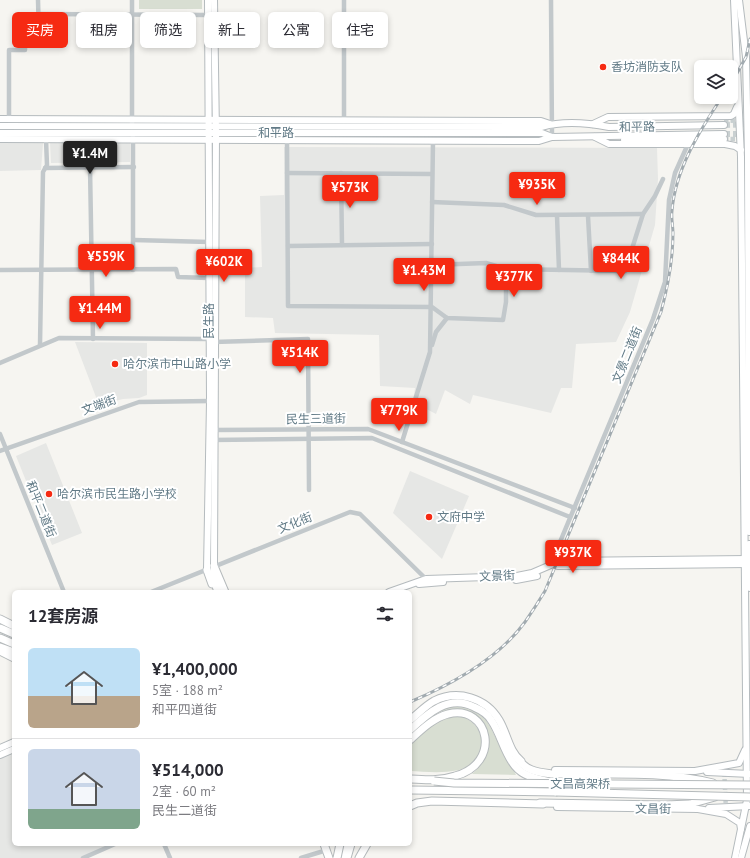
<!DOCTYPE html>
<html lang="zh">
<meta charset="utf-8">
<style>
:root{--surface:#fff;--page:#f7f7f7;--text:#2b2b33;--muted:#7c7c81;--line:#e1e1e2;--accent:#f62a12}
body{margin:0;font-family:"PT Sans","Noto Sans SC",sans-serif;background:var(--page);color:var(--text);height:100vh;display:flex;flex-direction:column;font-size:15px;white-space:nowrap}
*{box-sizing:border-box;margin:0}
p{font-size:13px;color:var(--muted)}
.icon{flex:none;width:22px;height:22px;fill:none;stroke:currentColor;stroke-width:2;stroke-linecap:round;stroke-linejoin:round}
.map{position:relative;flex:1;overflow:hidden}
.sheet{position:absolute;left:12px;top:590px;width:400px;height:256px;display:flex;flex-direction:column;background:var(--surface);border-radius:6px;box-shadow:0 2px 6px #0003}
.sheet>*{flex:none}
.hud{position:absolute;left:12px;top:12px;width:400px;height:36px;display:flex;gap:8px}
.buttons{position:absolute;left:694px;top:60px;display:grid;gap:8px}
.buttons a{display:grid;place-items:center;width:44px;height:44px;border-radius:6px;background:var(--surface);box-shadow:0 2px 6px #0003;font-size:20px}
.price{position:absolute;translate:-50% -34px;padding:0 9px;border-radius:4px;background:var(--accent);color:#fff;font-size:13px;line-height:26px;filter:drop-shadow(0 1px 2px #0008)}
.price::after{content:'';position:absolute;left:50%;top:24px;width:12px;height:9px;margin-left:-6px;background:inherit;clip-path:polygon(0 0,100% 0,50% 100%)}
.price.selected{background:#222;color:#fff}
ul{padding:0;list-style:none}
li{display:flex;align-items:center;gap:12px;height:100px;padding:0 16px}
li+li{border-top:1px solid var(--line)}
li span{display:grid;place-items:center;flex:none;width:112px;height:80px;border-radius:6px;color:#555}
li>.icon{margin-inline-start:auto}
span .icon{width:48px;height:48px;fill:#fffc;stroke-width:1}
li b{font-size:17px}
h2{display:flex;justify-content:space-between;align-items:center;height:48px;padding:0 16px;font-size:17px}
.pill{padding:0 14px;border-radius:6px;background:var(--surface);box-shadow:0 2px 6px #0003;font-size:14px;line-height:36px}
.pill.selected{background:var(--accent);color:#fff}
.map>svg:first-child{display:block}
</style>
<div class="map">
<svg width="750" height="858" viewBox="0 0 750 858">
<rect width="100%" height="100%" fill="#f6f5f1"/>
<g fill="#e6e7e5">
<polygon points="0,142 43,143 41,170 0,171"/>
<polygon points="50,142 130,142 130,162 51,163"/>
<polygon points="284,147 657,148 658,179 655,225 630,312 616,342 576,344 572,388 561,388 551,413 473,395 470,404 445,390 436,414 413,402 415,388 380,386 379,335 275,333 273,318 245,317 245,268 262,267 260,196 284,195"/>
<polygon points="75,342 147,343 147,395 139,398 123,399 99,405"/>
<polygon points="46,443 82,533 52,545 16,456"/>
<polygon points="410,471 469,496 442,559 393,513"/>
<polygon points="14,754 14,844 115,844 83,858 0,858 0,759"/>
</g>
<g fill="#d8ded2">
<rect x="139" y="0" width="63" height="9"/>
<path d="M453 706C488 710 489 725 503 753 506 761 513 767 516 775L472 774C512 739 475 691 429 717L437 711Z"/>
<path d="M462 716C473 722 481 728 482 741 484 779 434 772 410 771V743C427 727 438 717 462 716Z"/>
</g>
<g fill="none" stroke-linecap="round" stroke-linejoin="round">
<g stroke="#c9d0d1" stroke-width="4.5" stroke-dasharray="4.5 2" stroke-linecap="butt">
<polyline points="724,121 750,120"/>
<polyline points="724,139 750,139"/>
<polyline points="724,766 726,810"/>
</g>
<g stroke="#c9d0d1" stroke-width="6" stroke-dasharray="6 3" stroke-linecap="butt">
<polyline points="724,125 750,124"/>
<polyline points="724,134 750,134"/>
</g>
<g stroke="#b5bbbe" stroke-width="8">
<g id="major">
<polyline points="214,0 216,133 214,566"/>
<polyline points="734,0 741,157 747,800 735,858"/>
<polyline points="739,0 746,57 748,157 749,532"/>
<polyline points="0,119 541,121 550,124"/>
<polyline points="593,124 608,117 731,116 734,114 737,107"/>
<path d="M0 126 542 127C562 121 588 123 609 127L724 125"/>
<polyline points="0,133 542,133 552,137 724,134"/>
<polyline points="595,137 609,144 725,144 735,146 741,150"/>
<polyline points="0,139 539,141 552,137"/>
<polyline points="624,140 724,139"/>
<polyline points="749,544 750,588"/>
<polyline points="558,566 748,564"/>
<polyline points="207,570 210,401 208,0"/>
<polyline points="516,580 537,576"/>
<polyline points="419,584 443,582"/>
<polyline points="389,592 426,579 517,576 532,573 560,561 748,559"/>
<polyline points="0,748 14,742"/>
<polyline points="0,755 14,749"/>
<polyline points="555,770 695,771 739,763 745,750"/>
<polyline points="707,772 750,774"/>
<polyline points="557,807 698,809 726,814 740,823 741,829"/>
<polyline points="709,808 750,806"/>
<polyline points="741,858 750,826"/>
</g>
</g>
<g stroke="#b5babc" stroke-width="9">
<g id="highway">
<polyline points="214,566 225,592"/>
<polyline points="214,569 215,583 218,592"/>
<polyline points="207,570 212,584"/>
<polyline points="0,619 14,626"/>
<polyline points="0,628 14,634"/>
<polyline points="0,638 14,644"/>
<polyline points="0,647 14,652"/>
<polyline points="0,651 14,658"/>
<path d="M410 720C418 714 425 706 434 701 458 689 486 698 499 720 507 733 509 752 521 761"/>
<path d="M410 730C428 713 449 694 474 707 481 710 487 713 491 720 501 734 504 753 515 766 524 777 538 779 551 782"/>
<path d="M410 740C421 730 433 718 448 714 490 704 502 764 455 776 440 781 426 780 410 779"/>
<path d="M517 758C526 771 537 772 552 774 605 775 661 770 713 783"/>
<polyline points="410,790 556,792"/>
<polyline points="540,803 665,805 690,804 715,797"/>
<polyline points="410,806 417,803 432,801 543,804"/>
<polyline points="324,844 329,858"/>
<polyline points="342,858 345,844"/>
<polyline points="347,858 351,844"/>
<polyline points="359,858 367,844"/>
</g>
</g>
<g stroke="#c2c8cb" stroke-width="4.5">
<polyline points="551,0 552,137"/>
<polyline points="38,14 208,15"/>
<polyline points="9,119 9,50 25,50 25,37 39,37 38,0"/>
<polyline points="344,121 344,0"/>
<polyline points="132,127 132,0"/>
<polyline points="133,137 133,270"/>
<polyline points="287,140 288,306 432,307 447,318 503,320 506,302 506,269 486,263 432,265"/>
<polyline points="90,167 93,339"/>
<polyline points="45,168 134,167"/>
<polyline points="287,173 432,174"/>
<polyline points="341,173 342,245"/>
<polyline points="432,202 504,205 536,215 643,214"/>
<polyline points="557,216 559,270"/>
<polyline points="588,216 591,271"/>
<polyline points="134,240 209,242"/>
<polyline points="288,246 432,244"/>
<polyline points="506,269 625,271 643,214 655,196 663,179"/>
<polyline points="0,270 176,269 178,277 209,278"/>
<polyline points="213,342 308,339 309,490"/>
<polyline points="40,345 43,172 47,165 46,140"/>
<polyline points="432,345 436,332 447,318"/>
<polyline points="0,363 59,338 209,339"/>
<polyline points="212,430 368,429 575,508"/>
<polyline points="0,434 64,592"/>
<polyline points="211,440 372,438 570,517"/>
<polyline points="402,442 430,352 433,141"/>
<polyline points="0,451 139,402 210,401"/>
<polyline points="550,566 653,319 665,282 669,200 675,173 688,144"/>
<polyline points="151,592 350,512 360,514 426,579"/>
<polyline points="164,844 170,858"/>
<polyline points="83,858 115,844"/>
<polyline points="301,858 327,850"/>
</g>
<use href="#major" stroke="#fff" stroke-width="6"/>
<use href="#highway" stroke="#fff" stroke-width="7"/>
<g stroke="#a2abb0" stroke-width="3">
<g id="rail">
<polyline points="731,84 746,57 750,39"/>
<path d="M410 702C450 685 499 658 525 622 532 612 539 601 545 591L661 312C668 286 673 260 673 233 673 226 671 218 672 211 675 170 700 130 722 97"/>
</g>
</g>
<use href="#rail" stroke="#fff" stroke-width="1.5" stroke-dasharray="4.5" stroke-linecap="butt"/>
<g stroke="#b5babc" stroke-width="9" stroke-linecap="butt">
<g id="highway-bridge">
<polyline points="434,781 454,783 750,785"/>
<polyline points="556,792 750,797"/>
<polyline points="337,858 340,844"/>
</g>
</g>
<use href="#highway-bridge" stroke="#fff" stroke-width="7"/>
</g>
<g fill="#f62a12" stroke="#fff" stroke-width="1.5">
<circle cx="603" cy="67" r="4"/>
<circle cx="115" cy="364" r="4"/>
<circle cx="49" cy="494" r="4"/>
<circle cx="429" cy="517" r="4"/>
</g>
<g text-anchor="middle" stroke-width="4" stroke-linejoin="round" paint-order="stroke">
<g font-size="12" fill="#617a86" stroke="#fff" text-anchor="start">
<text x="611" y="71">香坊消防支队</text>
<text x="123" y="368">哈尔滨市中山路小学</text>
<text x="57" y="498">哈尔滨市民生路小学校</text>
<text x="437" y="521">文府中学</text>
</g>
<g font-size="12" fill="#617a86" stroke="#fff">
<text transform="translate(637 127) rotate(-1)" y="4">和平路</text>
<text x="276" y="137">和平路</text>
<text transform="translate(209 321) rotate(-90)" y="4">民生路</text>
<text transform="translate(627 355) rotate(-68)" y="4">文景二道街</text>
<text transform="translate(99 405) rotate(-20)" y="4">文端街</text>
<text transform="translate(316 419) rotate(-1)" y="4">民生三道街</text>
<text transform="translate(41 509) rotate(68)" y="4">和平二道街</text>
<text transform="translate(295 523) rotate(-22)" y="4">文化街</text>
<text transform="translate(497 576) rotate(-2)" y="4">文景街</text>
<text x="580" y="788">文昌高架桥</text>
<text transform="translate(653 809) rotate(1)" y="4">文昌街</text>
</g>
</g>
</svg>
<div class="buttons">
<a><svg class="icon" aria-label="layers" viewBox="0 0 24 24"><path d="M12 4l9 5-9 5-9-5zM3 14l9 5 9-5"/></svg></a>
</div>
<b class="price selected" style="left:90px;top:175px">¥1.4M</b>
<b class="price" style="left:537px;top:206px">¥935K</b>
<b class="price" style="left:350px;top:209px">¥573K</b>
<b class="price" style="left:106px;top:278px">¥559K</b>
<b class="price" style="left:621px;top:280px">¥844K</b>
<b class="price" style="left:224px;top:283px">¥602K</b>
<b class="price" style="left:424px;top:292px">¥1.43M</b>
<b class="price" style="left:514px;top:298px">¥377K</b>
<b class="price" style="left:100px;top:330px">¥1.44M</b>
<b class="price" style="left:300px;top:374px">¥514K</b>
<b class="price" style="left:399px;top:432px">¥779K</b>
<b class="price" style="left:573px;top:574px">¥937K</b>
<div class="hud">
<a class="pill selected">买房</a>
<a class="pill">租房</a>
<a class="pill">筛选</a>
<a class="pill">新上</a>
<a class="pill">公寓</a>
<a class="pill">住宅</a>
</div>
<section class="sheet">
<h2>12套房源<svg class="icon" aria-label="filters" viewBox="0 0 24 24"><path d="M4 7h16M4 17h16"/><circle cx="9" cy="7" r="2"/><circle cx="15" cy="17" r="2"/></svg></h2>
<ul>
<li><span style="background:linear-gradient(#bfe0f5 60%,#b9a48a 0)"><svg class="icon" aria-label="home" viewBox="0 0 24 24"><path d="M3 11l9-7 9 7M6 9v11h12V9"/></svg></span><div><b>¥1,400,000</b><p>5室 · 188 m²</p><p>和平四道街</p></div></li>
<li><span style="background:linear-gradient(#c9d6e8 75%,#7fa58c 0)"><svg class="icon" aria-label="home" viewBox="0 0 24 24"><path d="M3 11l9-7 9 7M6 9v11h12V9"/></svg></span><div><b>¥514,000</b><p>2室 · 60 m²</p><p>民生二道街</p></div></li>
</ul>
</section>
</div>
